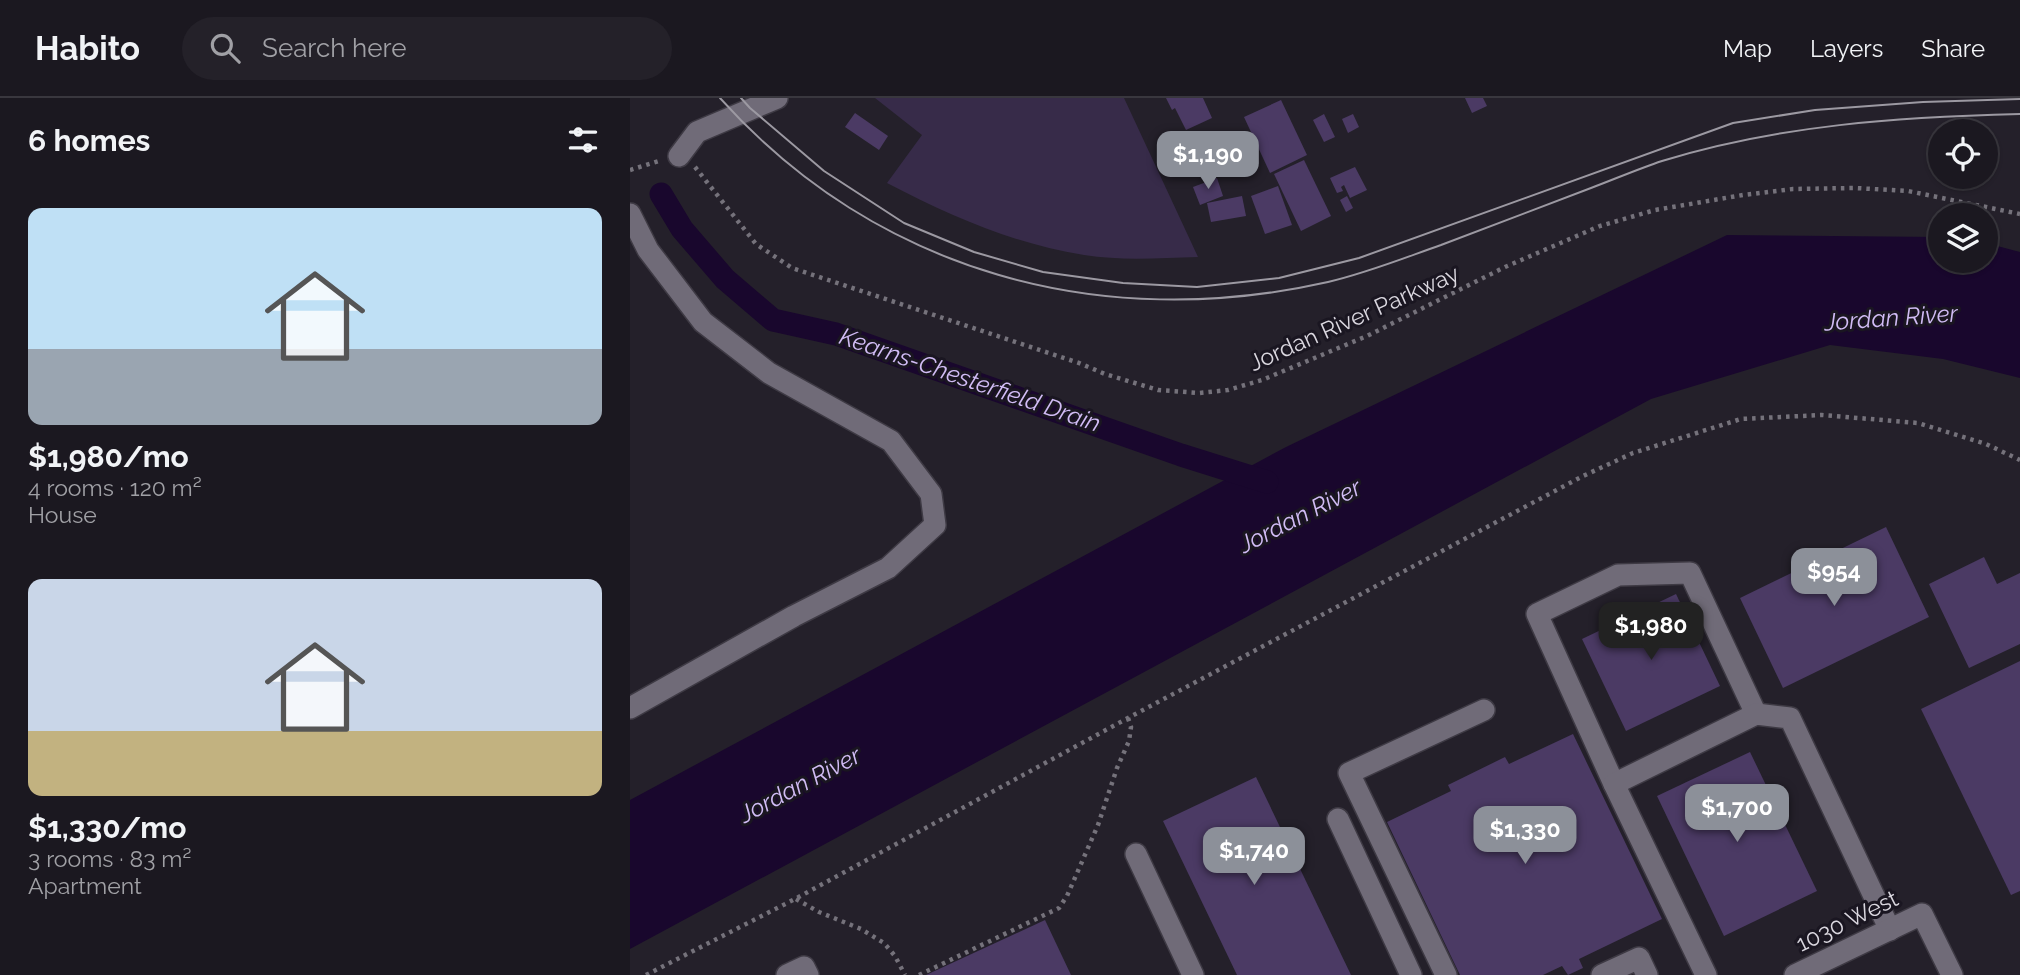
<!DOCTYPE html>
<meta charset="utf-8">
<style>
:root{--surface:#1b1820;--page:#242129;--text:#f1f3f6;--muted:#a0a0a5;--line:#39373e;--accent:#8c9099}
body{margin:0;font-family:Raleway,sans-serif;background:var(--page);color:var(--text);height:100vh;display:flex;flex-direction:column;font-size:26px;white-space:nowrap}
*{box-sizing:border-box;margin:0}
p{font-size:23px;color:var(--muted)}
.icon{flex:none;width:38px;height:38px;fill:none;stroke:currentColor;stroke-width:2;stroke-linecap:round;stroke-linejoin:round}
.map{position:relative;flex:1;overflow:hidden}
.side{display:flex;flex-direction:column;background:var(--surface);width:630px}
.side>*{flex:none}
.tools{position:absolute;left:1298px;top:21px;display:grid;gap:14px}
.tools a{display:grid;place-items:center;width:70px;height:70px;border-radius:50%;background:var(--surface);box-shadow:0 2px 5px #0004,0 0 0 2px var(--line);font-size:35px}
.price{position:absolute;translate:-50% -60px;padding:0 16px;border-radius:14px;background:var(--accent);color:#fff;font-size:23px;line-height:46px;filter:drop-shadow(0 2px 4px #0008)}
.price::after{content:'';position:absolute;left:50%;top:42px;width:21px;height:16px;margin-left:-10px;background:inherit;clip-path:polygon(0 0,100% 0,50% 100%)}
.price.on{background:#222;color:#fff}
ul{padding:0;list-style:none}
li{display:grid;align-content:center;gap:14px;height:371px;padding:0 28px}
li span{display:grid;place-items:center;height:217px;border-radius:14px;color:#555}
li>.icon{margin-inline-start:auto}
span .icon{width:126px;height:126px;fill:#fffc;stroke-width:1}
li b{font-size:30px}
h2{display:flex;justify-content:space-between;align-items:center;height:84px;padding:0 28px;font-size:30px}
header{display:flex;align-items:center;gap:42px;box-sizing:border-box;height:98px;padding:0 35px;background:var(--surface);border-bottom:2px solid var(--line)}
header strong{font-size:33px}
nav{display:flex;gap:38px;margin-inline-start:auto;font-size:24px}
.search{width:490px;height:63px;background:var(--page);display:flex;align-items:center;gap:18px;box-sizing:border-box;padding:0 24px;border-radius:38px;color:var(--muted);font-size:26px}
main{display:flex;flex:1;min-height:0}
.map>svg:first-child{display:block}
</style>
<header>
<strong>Habito</strong>
<div class="search"><svg class="icon" aria-label="search" viewBox="0 0 24 24"><circle cx="10" cy="10" r="6"/><path d="M15 15l6 6"/></svg>Search here</div>
<nav><a>Map</a><a>Layers</a><a>Share</a></nav>
</header>
<main>
<section class="side">
<h2>6 homes<svg class="icon" aria-label="filters" viewBox="0 0 24 24"><path d="M4 7h16M4 17h16"/><circle cx="9" cy="7" r="2"/><circle cx="15" cy="17" r="2"/></svg></h2>
<ul>
<li><span style="background:linear-gradient(#bfe0f5 65%,#9aa5b1 0)"><svg class="icon" aria-label="home" viewBox="0 0 24 24"><path d="M3 11l9-7 9 7M6 9v11h12V9"/></svg></span><div><b>$1,980/mo</b><p>4 rooms · 120 m²</p><p>House</p></div></li>
<li><span style="background:linear-gradient(#c9d6e8 70%,#c2b280 0)"><svg class="icon" aria-label="home" viewBox="0 0 24 24"><path d="M3 11l9-7 9 7M6 9v11h12V9"/></svg></span><div><b>$1,330/mo</b><p>3 rooms · 83 m²</p><p>Apartment</p></div></li>
</ul>
</section>
<div class="map">
<svg width="1390" height="877" viewBox="0 0 1390 877">
<rect width="100%" height="100%" fill="#24202a"/>
<path fill="#372b49" d="M245 0H494L568 159C530 160 491 163 454 157 381 145 323 119 257 85L292 37Z"/>
<polygon fill="#19072d" points="1097,137 1311,139 1311,163 1356,163 1356,145 1390,154 1390,280 1313,261 1200,247 1021,301 0,851 0,702 656,349"/>
<g fill="none" stroke-linecap="round" stroke-linejoin="round">
<polyline stroke="#19072d" stroke-width="23" points="31,96 52,131 95,181 143,222 206,236 551,357 637,384"/>
</g>
<g fill="#4b3a64">
<polygon points="536,0 573,0 582,20 556,32 545,10 542,12"/>
<polygon points="835,0 853,0 857,8 842,15"/>
<polygon points="651,2 677,57 640,75 614,19"/>
<polygon points="225,15 258,38 249,52 215,29"/>
<polygon points="694,16 705,39 694,44 683,22"/>
<polygon points="723,16 729,29 718,35 712,21"/>
<polygon points="674,62 701,118 671,133 644,76"/>
<polygon points="725,69 737,92 720,100 714,87 711,89 713,93 707,95 700,80"/>
<polygon points="587,80 593,98 570,107 563,89"/>
<polygon points="648,88 662,127 635,136 621,98"/>
<polygon points="612,98 616,118 581,124 577,105"/>
<polygon points="717,98 723,110 716,114 710,102"/>
<polygon points="1256,429 1299,519 1153,590 1110,500"/>
<polygon points="1354,459 1367,486 1390,475 1390,546 1339,570 1299,486"/>
<polygon points="1046,496 1090,588 996,633 952,541"/>
<polygon points="1390,563 1390,793 1381,797 1291,611"/>
<polygon points="943,636 1032,821 949,861 953,870 938,877 932,868 913,877 830,877 757,724 821,693 818,687 875,659 879,666"/>
<polygon points="1120,654 1187,793 1094,838 1027,698"/>
<polygon points="626,679 721,877 607,877 533,723"/>
<polygon points="415,822 441,877 296,877"/>
</g>
<g fill="none" stroke-linecap="round" stroke-linejoin="round">
<g stroke="#3e3a44" stroke-width="24">
<g id="minor">
<polyline points="49,58 67,34 147,0"/>
<polyline points="0,116 18,152 73,224 139,275 261,343 301,396 305,427 258,470 164,518 0,610"/>
<polyline points="984,686 907,516 988,477 1060,475 1126,616"/>
<polyline points="708,721 781,877"/>
<polyline points="506,756 563,877"/>
<polyline points="157,877 174,869 178,877"/>
<polyline points="816,877 719,675 854,612"/>
<polyline points="972,877 1009,860 1017,877"/>
<polyline points="1076,877 984,686 1126,616 1160,620 1260,832"/>
<polyline points="1165,877 1292,816 1322,877"/>
</g>
</g>
<g stroke="#75727b" stroke-width="4.5" stroke-dasharray="3.5 5" stroke-linecap="butt">
<polyline points="65,69 126,146 162,170 449,265 475,276 528,292 569,295 598,292 632,282 737,238 875,169 970,128 1025,112 1113,97 1163,91 1225,90 1278,93 1390,116"/>
<polyline points="0,72 29,63"/>
<polyline points="166,801 189,814 231,831 254,845 265,858 275,877"/>
<polyline points="16,877 165,801 498,620 953,378 1003,355 1111,321 1192,317 1288,325 1356,346 1390,362"/>
<polyline points="289,877 429,810 437,798 468,727 487,670 499,643 501,629 498,620"/>
</g>
<use href="#minor" stroke="#706b78" stroke-width="21"/>
<g stroke="#9c99a2" stroke-width="2">
<path d="M90 0C247 175 472 235 698 184 737 175 774 160 811 147 861 128 911 109 961 90 985 81 1008 71 1032 63 1149 27 1269 19 1390 16"/>
<polyline points="111,0 120,10 194,73 274,125 344,154 413,174 493,185 567,189 649,180 729,160 1103,25 1185,12 1293,4 1390,1"/>
</g>
</g>
<g text-anchor="middle" stroke-width="6" stroke-linejoin="round" paint-order="stroke">
<g font-size="23" fill="#dad7df" stroke="#1a1621">
<text transform="translate(724 220) rotate(-24)" y="8">Jordan River Parkway</text>
<text transform="translate(1217 823) rotate(-26)" y="8">1030 West</text>
</g>
<g font-size="24" font-style="italic" fill="#d1bcf5" stroke="#1a1621">
<text transform="translate(1261 220) rotate(-4)" y="8">Jordan River</text>
<text transform="translate(340 282) rotate(19)" y="8">Kearns-Chesterfield Drain</text>
<text transform="translate(670 418) rotate(-27)" y="8">Jordan River</text>
<text transform="translate(170 687) rotate(-28)" y="8">Jordan River</text>
</g>
</g>
</svg>
<div class="tools">
<a><svg class="icon" aria-label="locate" viewBox="0 0 24 24"><circle cx="12" cy="12" r="6"/><path d="M12 2v4M12 18v4M2 12h4M18 12h4"/></svg></a>
<a><svg class="icon" aria-label="layers" viewBox="0 0 24 24"><path d="M12 4l9 5-9 5-9-5zM3 14l9 5 9-5"/></svg></a>
</div>
<b class="price" style="left:578px;top:93px">$1,190</b>
<b class="price" style="left:1204px;top:510px">$954</b>
<b class="price on" style="left:1021px;top:564px">$1,980</b>
<b class="price" style="left:1107px;top:746px">$1,700</b>
<b class="price" style="left:895px;top:768px">$1,330</b>
<b class="price" style="left:624px;top:789px">$1,740</b>
</div>
</main>
